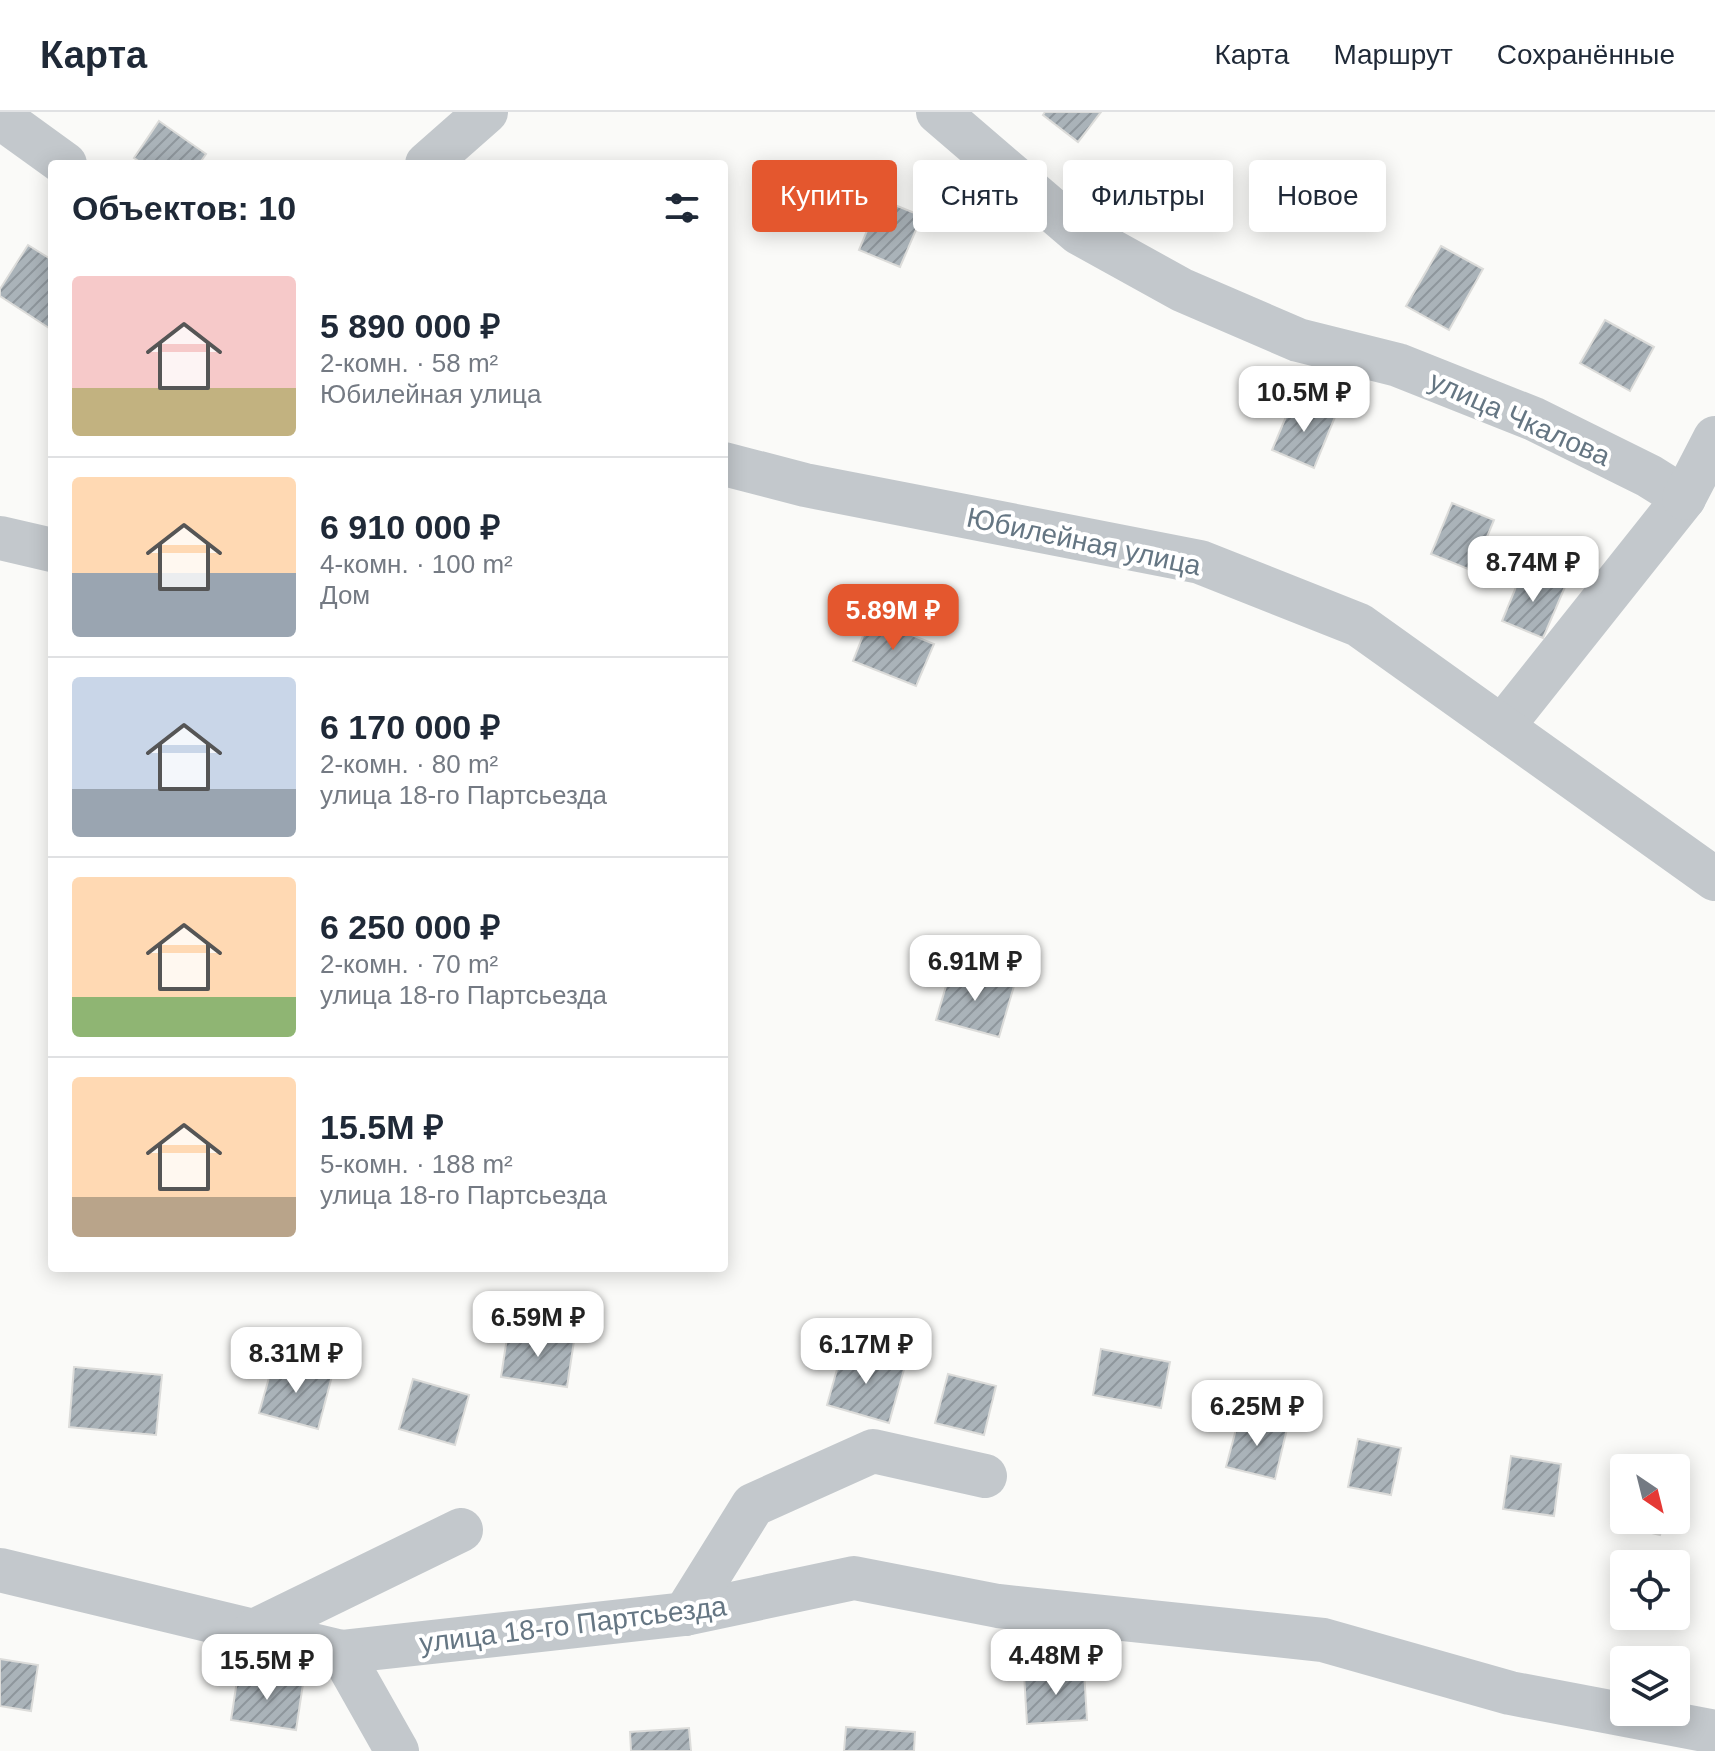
<!DOCTYPE html>
<html lang="ru">
<meta charset="utf-8">
<style>
:root{--surface:#fff;--page:#f6f6f7;--text:#1f2937;--muted:#747a83;--line:#e0e1e3;--accent:#e4572e}
body{margin:0;font-family:Helvetica,sans-serif;background:var(--page);color:var(--text);height:100vh;display:flex;flex-direction:column;font-size:30px;white-space:nowrap}
*{box-sizing:border-box;margin:0}
p{font-size:26px;color:var(--muted)}
.icon{flex:none;width:44px;height:44px;fill:none;stroke:currentColor;stroke-width:2;stroke-linecap:round;stroke-linejoin:round}
.map{position:relative;flex:1;overflow:hidden}
.panel{position:absolute;left:48px;top:48px;width:680px;height:1112px;display:flex;flex-direction:column;background:var(--surface);border-radius:8px;box-shadow:0 4px 20px #0003}
.panel>*{flex:none}
.top-card{position:absolute;left:752px;top:48px;width:760px;height:72px;display:flex;gap:16px}
.needle{width:52px;rotate:145deg}
.fabs{position:absolute;left:1610px;top:1342px;display:grid;gap:16px}
.fabs a{display:grid;place-items:center;width:80px;height:80px;border-radius:8px;background:var(--surface);box-shadow:0 4px 20px #0003;font-size:40px}
.price{position:absolute;translate:-50% -68px;padding:0 18px;border-radius:16px;background:#fff;color:#222;font-size:26px;line-height:52px;filter:drop-shadow(0 2px 4px #0008)}
.price::after{content:'';position:absolute;left:50%;top:48px;width:24px;height:18px;margin-left:-12px;background:inherit;clip-path:polygon(0 0,100% 0,50% 100%)}
.price.on{background:var(--accent);color:#fff}
ul{padding:0;list-style:none}
li{display:flex;align-items:center;gap:24px;height:200px;padding:0 24px}
li+li{border-top:2px solid var(--line)}
li span{display:grid;place-items:center;flex:none;width:224px;height:160px;border-radius:8px;color:#555}
li>.icon{margin-inline-start:auto}
span .icon{width:96px;height:96px;fill:#fffc;stroke-width:1}
li b{font-size:34px}
h2{display:flex;justify-content:space-between;align-items:center;height:96px;padding:0 24px;font-size:34px}
.pill{padding:0 28px;border-radius:8px;background:var(--surface);box-shadow:0 4px 20px #0003;font-size:28px;line-height:72px}
.pill.on{background:var(--accent);color:#fff}
header{display:flex;align-items:center;gap:48px;box-sizing:border-box;height:112px;padding:0 40px;background:var(--surface);border-bottom:2px solid var(--line)}
header strong{font-size:38px}
nav{display:flex;gap:44px;margin-inline-start:auto;font-size:28px}
.map>svg:first-child{display:block}
</style>
<header>
<strong>Карта</strong>
<nav><a>Карта</a><a>Маршрут</a><a>Сохранённые</a></nav>
</header>
<div class="map">
<svg width="1715" height="1639" viewBox="0 0 1715 1639">
<defs>
<pattern id="building-hatch" width="6" height="6" patternUnits="userSpaceOnUse" patternTransform="scale(2)"><rect width="6" height="6" fill="#aab3b9"/><path d="M-1 1l2-2M0 6l6-6M5 7l2-2" fill="none" stroke="#8e969c"/></pattern>
</defs>
<rect width="100%" height="100%" fill="#fafaf8"/>
<g fill="url(#building-hatch)" stroke="#dcdcda" stroke-width="2">
<polygon points="1045,0 1101,0 1078,30 1043,3"/>
<polygon points="159,9 206,42 199,52 143,52 134,46"/>
<polygon points="880,87 922,104 900,155 859,138"/>
<polygon points="28,133 52,148 52,218 0,184 0,177"/>
<polygon points="1441,134 1483,157 1449,218 1406,194"/>
<polygon points="1605,208 1654,235 1630,279 1580,251"/>
<polygon points="1293,288 1335,305 1314,356 1272,338"/>
<polygon points="1452,391 1494,408 1473,459 1431,442"/>
<polygon points="1523,458 1565,475 1543,526 1502,509"/>
<polygon points="870,506 934,532 916,574 853,549"/>
<polygon points="951,857 1014,874 999,925 936,908"/>
<polygon points="508,1219 574,1229 567,1275 501,1265"/>
<polygon points="843,1236 905,1254 889,1311 827,1293"/>
<polygon points="1101,1237 1170,1250 1161,1296 1093,1283"/>
<polygon points="274,1248 332,1264 318,1317 259,1301"/>
<polygon points="74,1255 162,1263 156,1323 69,1315"/>
<polygon points="948,1262 996,1274 984,1323 935,1311"/>
<polygon points="413,1267 469,1283 455,1333 399,1317"/>
<polygon points="1239,1306 1287,1317 1275,1367 1226,1355"/>
<polygon points="1358,1327 1401,1336 1391,1383 1348,1375"/>
<polygon points="1511,1344 1561,1352 1554,1404 1503,1397"/>
<polygon points="1624,1362 1624,1408 1664,1408 1660,1423 1611,1411"/>
<polygon points="0,1547 38,1553 31,1599 0,1594"/>
<polygon points="1084,1558 1087,1608 1027,1612 1024,1562"/>
<polygon points="238,1562 303,1572 296,1618 231,1608"/>
<polygon points="846,1615 915,1620 914,1639 844,1639"/>
<polygon points="689,1616 691,1639 631,1639 630,1620"/>
</g>
<g fill="none" stroke-linecap="round" stroke-linejoin="round">
<g stroke="#c3c8cc" stroke-width="44">
<polyline points="938,0 1079,121 1182,178 1298,228 1398,253 1534,307 1649,364 1684,386 1502,615"/>
<polyline points="427,52 486,0"/>
<polyline points="1684,386 1715,326"/>
<polyline points="0,426 52,438"/>
<polyline points="0,1458 341,1540 685,1502 854,1466 998,1494 1323,1528 1510,1581 1715,1620"/>
<polyline points="685,1502 753,1393 873,1339 985,1364"/>
<polyline points="254,1519 461,1418"/>
<polyline points="341,1540 397,1639"/>
</g>
<g stroke="#c3c8cc" stroke-width="44">
<polyline points="0,5 65,52"/>
<polyline points="724,352 805,373 1200,450 1359,513 1715,767"/>
</g>
</g>
<g text-anchor="middle" stroke-width="8" stroke-linejoin="round" paint-order="stroke">
<g font-size="28" fill="#657683" stroke="#fff">
<text transform="translate(1520 306) rotate(24)" y="10">улица Чкалова</text>
<text transform="translate(1084 429) rotate(12)" y="10">Юбилейная улица</text>
<text transform="translate(573 1512) rotate(-7)" y="10">улица 18-го Партсьезда</text>
</g>
</g>
</svg>
<div class="fabs">
<a><svg class="needle" viewBox="-14 -14 28 28"><path d="M0-13l5 13h-10z" fill="#e53935"/><path d="M0 13l5-13h-10z" fill="#747a83"/></svg></a>
<a><svg class="icon" aria-label="locate" viewBox="0 0 24 24"><circle cx="12" cy="12" r="6"/><path d="M12 2v4M12 18v4M2 12h4M18 12h4"/></svg></a>
<a><svg class="icon" aria-label="layers" viewBox="0 0 24 24"><path d="M12 4l9 5-9 5-9-5zM3 14l9 5 9-5"/></svg></a>
</div>
<b class="price" style="left:1304px;top:322px">10.5M ₽</b>
<b class="price" style="left:1533px;top:492px">8.74M ₽</b>
<b class="price on" style="left:893px;top:540px">5.89M ₽</b>
<b class="price" style="left:975px;top:891px">6.91M ₽</b>
<b class="price" style="left:538px;top:1247px">6.59M ₽</b>
<b class="price" style="left:866px;top:1274px">6.17M ₽</b>
<b class="price" style="left:296px;top:1283px">8.31M ₽</b>
<b class="price" style="left:1257px;top:1336px">6.25M ₽</b>
<b class="price" style="left:1056px;top:1585px">4.48M ₽</b>
<b class="price" style="left:267px;top:1590px">15.5M ₽</b>
<div class="top-card">
<a class="pill on">Купить</a>
<a class="pill">Снять</a>
<a class="pill">Фильтры</a>
<a class="pill">Новое</a>
</div>
<section class="panel">
<h2>Объектов: 10<svg class="icon" aria-label="filters" viewBox="0 0 24 24"><path d="M4 7h16M4 17h16"/><circle cx="9" cy="7" r="2"/><circle cx="15" cy="17" r="2"/></svg></h2>
<ul>
<li><span style="background:linear-gradient(#f6c9c9 70%,#c2b280 0)"><svg class="icon" aria-label="home" viewBox="0 0 24 24"><path d="M3 11l9-7 9 7M6 9v11h12V9"/></svg></span><div><b>5 890 000 ₽</b><p>2-комн. · 58 m²</p><p>Юбилейная улица</p></div></li>
<li><span style="background:linear-gradient(#ffd9b3 60%,#9aa5b1 0)"><svg class="icon" aria-label="home" viewBox="0 0 24 24"><path d="M3 11l9-7 9 7M6 9v11h12V9"/></svg></span><div><b>6 910 000 ₽</b><p>4-комн. · 100 m²</p><p>Дом</p></div></li>
<li><span style="background:linear-gradient(#c9d6e8 70%,#9aa5b1 0)"><svg class="icon" aria-label="home" viewBox="0 0 24 24"><path d="M3 11l9-7 9 7M6 9v11h12V9"/></svg></span><div><b>6 170 000 ₽</b><p>2-комн. · 80 m²</p><p>улица 18-го Партсьезда</p></div></li>
<li><span style="background:linear-gradient(#ffd9b3 75%,#8fb573 0)"><svg class="icon" aria-label="home" viewBox="0 0 24 24"><path d="M3 11l9-7 9 7M6 9v11h12V9"/></svg></span><div><b>6 250 000 ₽</b><p>2-комн. · 70 m²</p><p>улица 18-го Партсьезда</p></div></li>
<li><span style="background:linear-gradient(#ffd9b3 75%,#b9a48a 0)"><svg class="icon" aria-label="home" viewBox="0 0 24 24"><path d="M3 11l9-7 9 7M6 9v11h12V9"/></svg></span><div><b>15.5M ₽</b><p>5-комн. · 188 m²</p><p>улица 18-го Партсьезда</p></div></li>
</ul>
</section>
</div>
